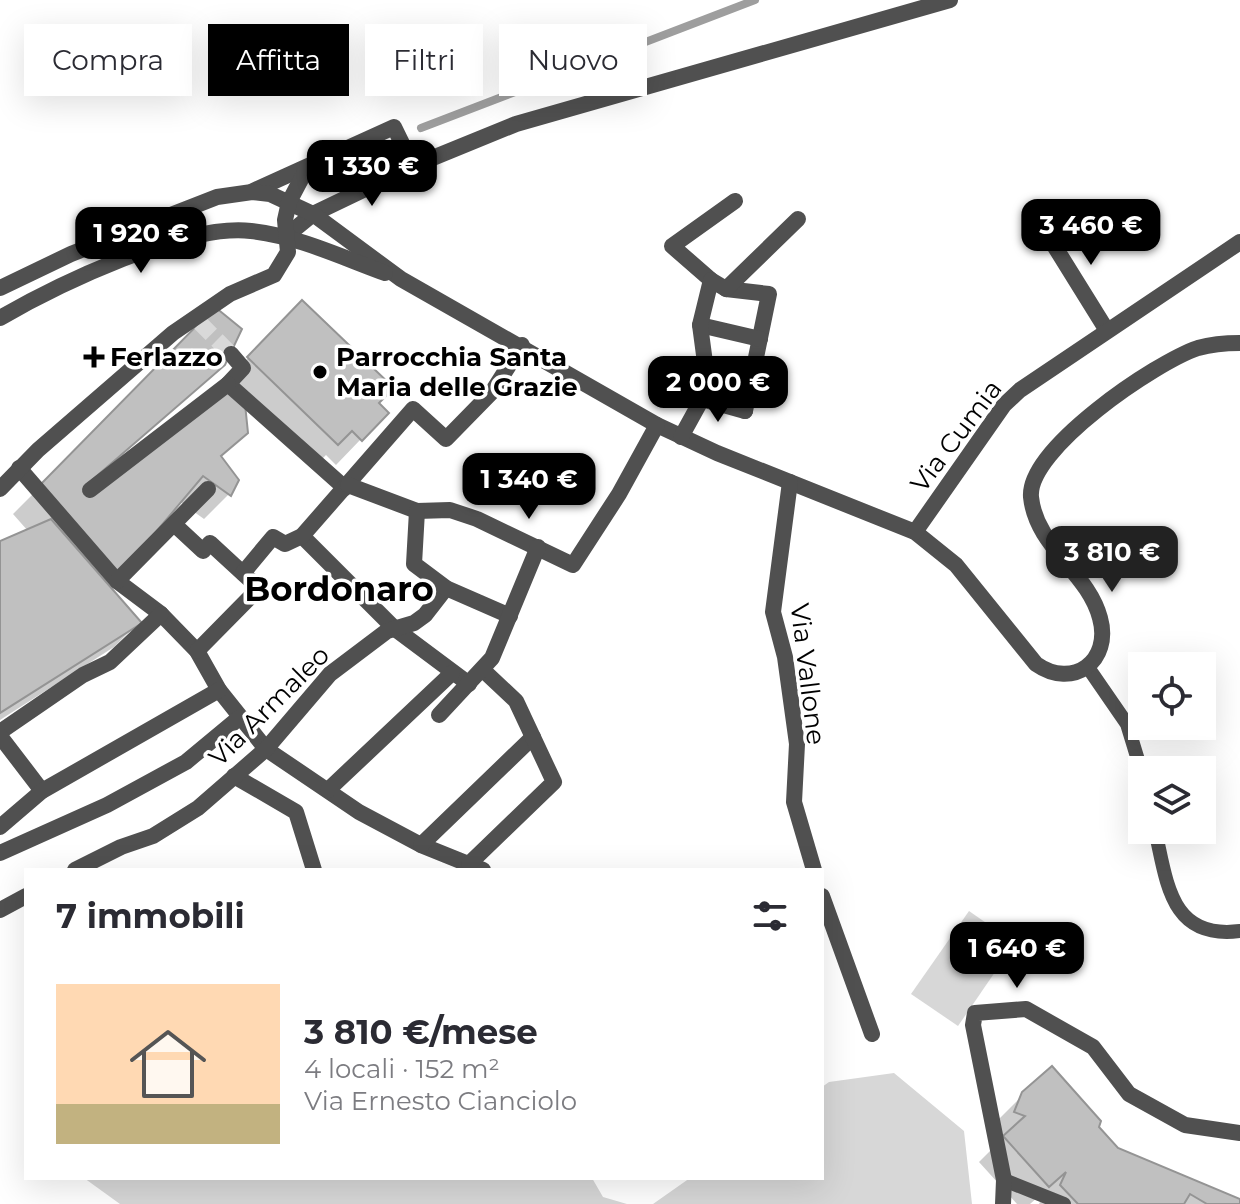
<!DOCTYPE html>
<html lang="it">
<meta charset="utf-8">
<style>
:root{--surface:#fff;--page:#f7f7f7;--text:#2b2b33;--muted:#7c7c81;--accent:#000}
body{margin:0;font-family:Montserrat,sans-serif;background:var(--page);color:var(--text);height:100vh;display:flex;flex-direction:column;font-size:30px;white-space:nowrap}
*{box-sizing:border-box;margin:0}
p{font-size:26px;color:var(--muted)}
.icon{flex:none;width:44px;height:44px;fill:none;stroke:currentColor;stroke-width:2;stroke-linecap:round;stroke-linejoin:round}
.map{position:relative;flex:1;overflow:hidden}
.side{position:absolute;left:24px;top:868px;width:800px;height:312px;display:flex;flex-direction:column;background:var(--surface);border-radius:0px;box-shadow:0 8px 32px #0002}
.side>*{flex:none}
.guide{position:absolute;left:24px;top:24px;width:800px;height:72px;display:flex;gap:16px}
.controls{position:absolute;left:1128px;top:652px;display:grid;gap:16px}
.controls a{display:grid;place-items:center;width:88px;height:88px;border-radius:0px;background:var(--surface);box-shadow:0 8px 32px #0002;font-size:40px}
.price{position:absolute;translate:-50% -68px;padding:0 18px;border-radius:16px;background:var(--accent);color:#fff;font-size:26px;line-height:52px;filter:drop-shadow(0 2px 4px #0008)}
.price::after{content:'';position:absolute;left:50%;top:48px;width:24px;height:18px;margin-left:-12px;background:inherit;clip-path:polygon(0 0,100% 0,50% 100%)}
.price.on{background:#222;color:#fff}
ul{padding:0;list-style:none}
li{display:flex;align-items:center;gap:24px;height:200px;padding:0 32px}
li span{display:grid;place-items:center;flex:none;width:224px;height:160px;border-radius:0px;color:#555}
li>.icon{margin-inline-start:auto}
span .icon{width:96px;height:96px;fill:#fffc;stroke-width:1}
li b{font-size:34px}
h2{display:flex;justify-content:space-between;align-items:center;height:96px;padding:0 32px;font-size:34px}
.tag{padding:0 28px;border-radius:0px;background:var(--surface);box-shadow:0 8px 32px #0002;font-size:28px;line-height:72px}
.tag.on{background:var(--accent);color:#fff}
.map>svg:first-child{display:block}
</style>
<div class="map">
<svg width="1240" height="1204" viewBox="0 0 1240 1204">
<rect width="100%" height="100%" fill="#fff"/>
<g fill="#d7d7d7">
<polygon points="969,911 1015,943 958,1026 911,994"/>
<polygon points="894,1073 964,1131 972,1204 653,1204 690,1178 822,1178 822,1087 829,1082"/>
<polygon points="84,1178 592,1178 603,1197 627,1204 120,1204"/>
</g>
<g fill="#0003">
<polygon points="277,328 386,413 336,465 326,455 312,469 242,401 245,433 220,458 229,494 204,519 179,501 107,586 139,622 114,647 0,720 0,543 28,531 13,514 39,488 224,364 83,489 224,383"/>
<polygon points="1024,1094 1096,1128 1117,1150 1240,1204 1039,1204 1045,1191 1030,1204 1017,1204 979,1162 1000,1141 998,1120"/>
</g>
<g fill="none" stroke-linecap="round" stroke-linejoin="round">
<polyline stroke="#9e9e9e" stroke-width="8" points="421,128 755,0"/>
</g>
<g fill="#c0c0c0" stroke="#949494" stroke-width="2">
<polygon points="302,300 394,388 379,403 389,413 362,441 352,431 338,445 247,357"/>
<polygon points="215,307 242,329 225,365 84,487 227,387 245,404 248,433 221,456 239,480 231,496 203,476 118,577 37,488"/>
<polygon points="51,519 142,623 0,713 0,541"/>
<polygon points="1052,1066 1101,1121 1099,1127 1118,1148 1240,1199 1240,1204 1207,1204 1190,1194 1184,1204 1078,1204 1060,1185 1066,1172 1049,1187 1003,1136 1025,1116 1014,1112 1022,1092"/>
</g>
<g fill="none" stroke-linecap="round" stroke-linejoin="round">
<polyline stroke="#d9d9d9" stroke-width="16" stroke-dasharray="16 8" stroke-linecap="butt" points="200,323 231,354"/>
<g stroke="#505050" stroke-width="14">
<polyline points="1087,666 1127,724 1142,773"/>
<path d="M1155 830C1167 882 1170 940 1240 931"/>
<polyline points="1004,1180 1064,1204"/>
</g>
<g stroke="#505050" stroke-width="16">
<polyline points="726,289 769,294 745,411"/>
<polyline points="700,325 760,339"/>
<polyline points="231,354 243,368 228,384 345,488"/>
<polyline points="19,468 117,581 161,614 197,651 219,690 266,749 359,812 421,845 483,870"/>
<polyline points="90,490 228,384"/>
<polyline points="175,525 203,551 210,543 259,588 197,651"/>
<polyline points="302,536 394,628 469,684"/>
<polyline points="243,573 273,537 285,544 302,536 413,409 446,439 492,392 522,345"/>
<polyline points="117,581 208,489"/>
<polyline points="0,732 83,675 110,662 161,614"/>
<polyline points="0,736 42,791"/>
<polyline points="234,776 296,812 314,870"/>
<polyline points="328,790 452,673"/>
<polyline points="0,827 42,791 219,690"/>
<polyline points="421,845 533,737"/>
<polyline points="0,853 107,805 186,762 239,718"/>
<polyline points="469,864 554,782 516,701 483,670"/>
<polyline points="75,870 121,847 153,836 198,808 266,749 330,674 387,631 414,623 425,615 446,588"/>
<polyline points="0,910 26,896"/>
</g>
<g stroke="#505050" stroke-width="16">
<polyline points="253,191 394,127 413,166"/>
<polyline points="1042,226 1106,329"/>
<polyline points="285,237 313,214 413,166 516,124 950,0"/>
<polyline points="711,280 672,246 735,201"/>
<path d="M0 288 71 254 217 197 252 192 270 194 313 214 401 279 657 425 717 453 915 532 956 565 1036 664C1073 690 1112 661 1100 618 1088 572 1036 547 1031 497 1027 449 1156 362 1198 348 1212 344 1226 343 1240 343"/>
<path d="M0 318C57 285 185 223 251 231 297 236 341 257 385 273"/>
<polyline points="702,399 745,411"/>
<polyline points="681,437 702,399 706,370 700,325 711,280 726,289 798,219"/>
<polyline points="790,482 773,612 785,657 797,744 794,802 814,870"/>
<polyline points="348,485 417,511 450,510 477,519 573,565 619,494 657,425"/>
<polyline points="0,489 38,450 173,333 230,294 274,275 288,252 285,220 289,202 307,168"/>
<polyline points="417,511 414,564 446,588 510,616"/>
<polyline points="915,532 1004,405 1020,390 1240,242"/>
<polyline points="439,715 492,658 538,547"/>
<polyline points="822,896 872,1034"/>
<polyline points="1003,1204 1004,1180 973,1025 975,1013 1026,1009 1093,1047 1129,1094 1185,1125 1240,1133"/>
</g>
</g>
<g fill="#000" stroke="#fff" stroke-width="3">
<path d="M90 345h8v8h8v8h-8v8h-8v-8h-8v-8h8z"/>
<circle cx="320" cy="372" r="8"/>
</g>
<g text-anchor="middle" stroke-width="7" stroke-linejoin="round" paint-order="stroke">
<g font-size="26" font-weight="bold" fill="#000" stroke="#fff" text-anchor="start">
<text x="110" y="366">Ferlazzo</text>
<text x="336" y="366">Parrocchia Santa<tspan x="336" dy="30">Maria delle Grazie</tspan></text>
</g>
<g font-size="26" fill="#000" stroke="#fff">
<text transform="translate(956 436) rotate(-53)" y="9">Via Cumia</text>
<text transform="translate(808 674) rotate(83)" y="9">Via Vallone</text>
<text transform="translate(269 706) rotate(-45)" y="9">Via Armaleo</text>
</g>
<g font-size="34" font-weight="bold" fill="#000" stroke="#fff">
<text x="339" y="601">Bordonaro</text>
</g>
</g>
</svg>
<div class="controls">
<a><svg class="icon" aria-label="locate" viewBox="0 0 24 24"><circle cx="12" cy="12" r="6"/><path d="M12 2v4M12 18v4M2 12h4M18 12h4"/></svg></a>
<a><svg class="icon" aria-label="layers" viewBox="0 0 24 24"><path d="M12 4l9 5-9 5-9-5zM3 14l9 5 9-5"/></svg></a>
</div>
<b class="price" style="left:372px;top:208px">1 330 €</b>
<b class="price" style="left:1091px;top:267px">3 460 €</b>
<b class="price" style="left:141px;top:275px">1 920 €</b>
<b class="price" style="left:718px;top:424px">2 000 €</b>
<b class="price" style="left:529px;top:521px">1 340 €</b>
<b class="price on" style="left:1112px;top:594px">3 810 €</b>
<b class="price" style="left:1017px;top:990px">1 640 €</b>
<div class="guide">
<a class="tag">Compra</a>
<a class="tag on">Affitta</a>
<a class="tag">Filtri</a>
<a class="tag">Nuovo</a>
</div>
<section class="side">
<h2>7 immobili<svg class="icon" aria-label="filters" viewBox="0 0 24 24"><path d="M4 7h16M4 17h16"/><circle cx="9" cy="7" r="2"/><circle cx="15" cy="17" r="2"/></svg></h2>
<ul>
<li><span style="background:linear-gradient(#ffd9b3 75%,#c2b280 0)"><svg class="icon" aria-label="home" viewBox="0 0 24 24"><path d="M3 11l9-7 9 7M6 9v11h12V9"/></svg></span><div><b>3 810 €/mese</b><p>4 locali · 152 m²</p><p>Via Ernesto Cianciolo</p></div></li>
</ul>
</section>
</div>
